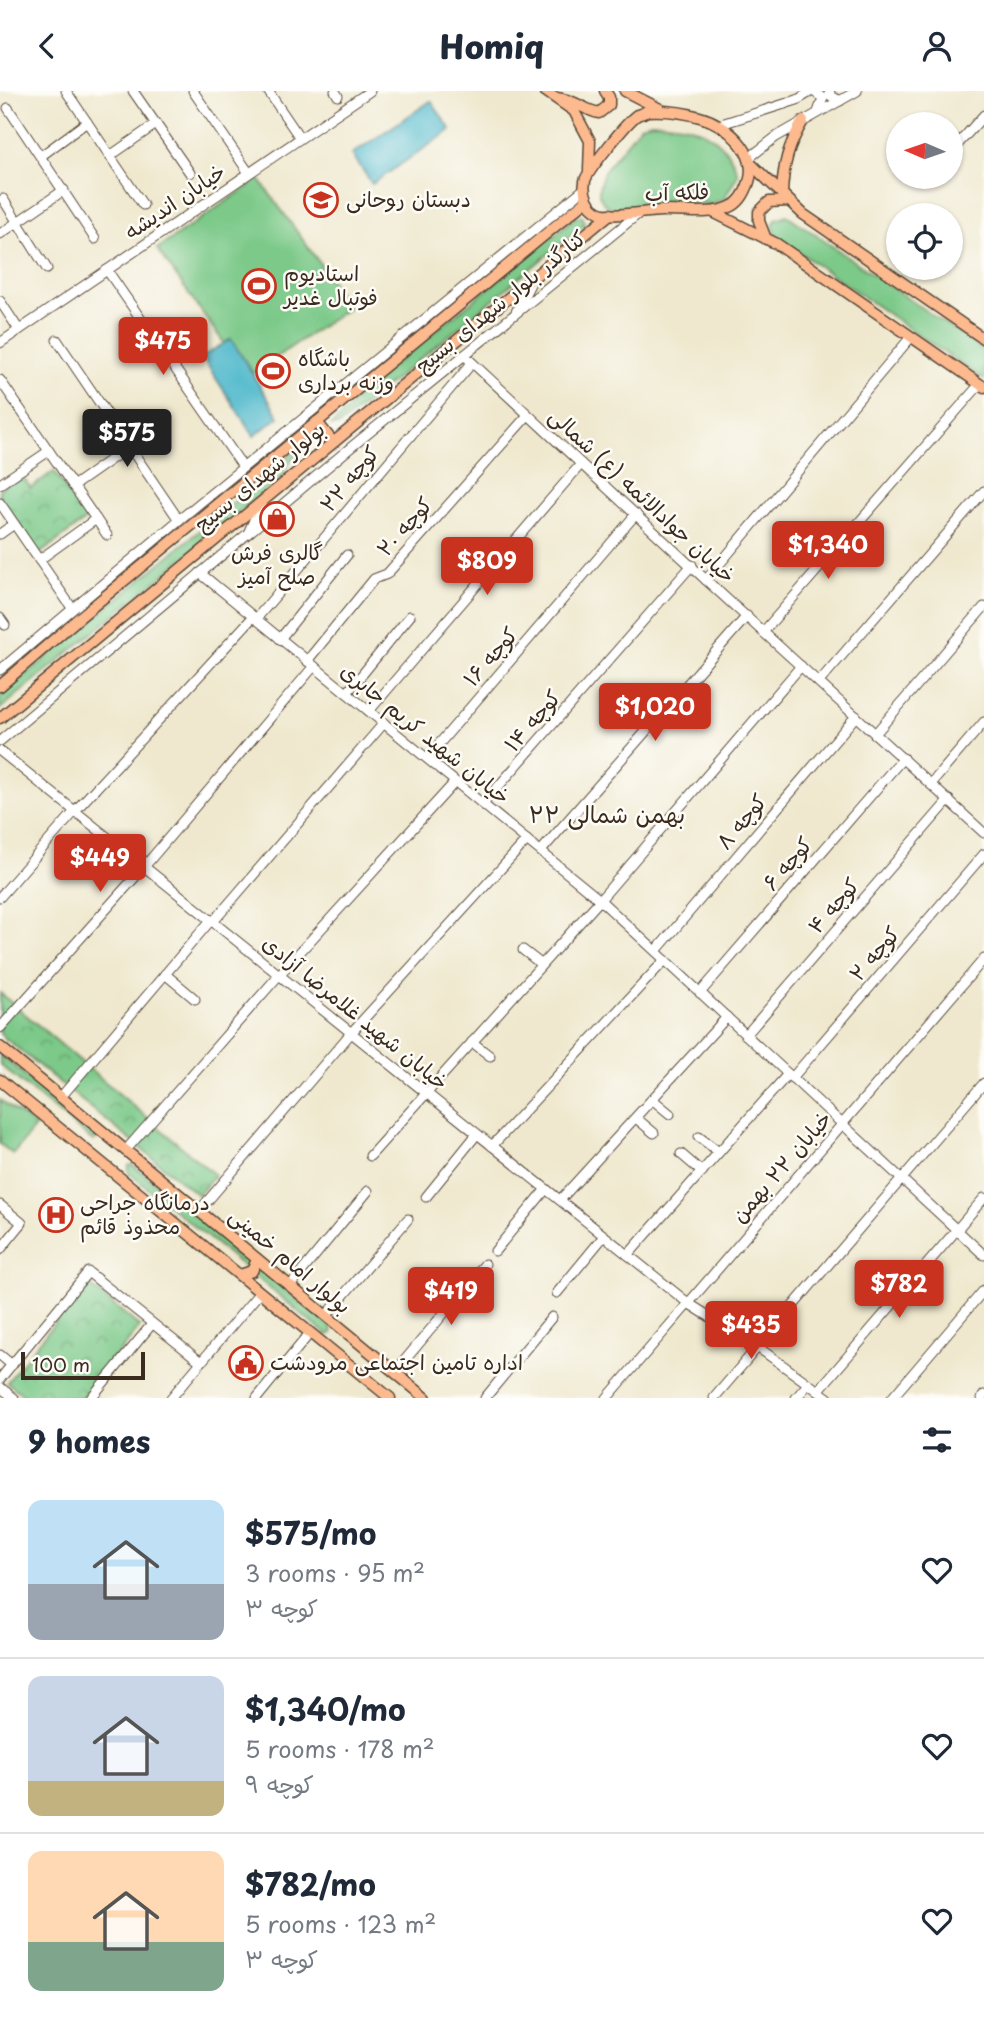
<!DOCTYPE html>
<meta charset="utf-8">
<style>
:root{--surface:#fff;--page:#f2f2f3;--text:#1f2937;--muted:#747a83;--line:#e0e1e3;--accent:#c8321e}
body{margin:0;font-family:"Playpen Sans","Playpen Sans Arabic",sans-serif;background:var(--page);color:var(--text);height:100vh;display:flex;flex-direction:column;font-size:26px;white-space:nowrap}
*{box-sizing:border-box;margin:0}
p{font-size:23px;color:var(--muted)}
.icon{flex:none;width:38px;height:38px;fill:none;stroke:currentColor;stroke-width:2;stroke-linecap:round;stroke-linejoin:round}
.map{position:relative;height:1307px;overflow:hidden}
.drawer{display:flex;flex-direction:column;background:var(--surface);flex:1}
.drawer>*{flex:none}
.needle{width:46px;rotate:272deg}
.controls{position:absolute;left:886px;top:21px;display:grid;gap:14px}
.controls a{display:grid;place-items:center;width:77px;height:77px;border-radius:50%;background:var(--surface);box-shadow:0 2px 5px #0004;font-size:35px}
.scale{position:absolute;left:21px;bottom:18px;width:124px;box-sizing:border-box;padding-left:7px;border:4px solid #3b2a1e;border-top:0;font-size:19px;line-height:24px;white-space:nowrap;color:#3b2a1e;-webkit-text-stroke:5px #fdfcf7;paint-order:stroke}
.price{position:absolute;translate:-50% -60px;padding:0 16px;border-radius:7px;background:var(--accent);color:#fff;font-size:23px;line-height:46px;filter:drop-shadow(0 2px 4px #0008)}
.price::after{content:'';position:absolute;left:50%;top:42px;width:21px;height:16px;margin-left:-10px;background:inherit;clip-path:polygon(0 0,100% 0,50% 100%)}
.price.active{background:#222;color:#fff}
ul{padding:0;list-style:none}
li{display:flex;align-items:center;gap:21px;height:175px;padding:0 28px}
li+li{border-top:2px solid var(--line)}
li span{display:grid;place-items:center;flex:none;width:196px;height:140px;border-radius:14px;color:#555}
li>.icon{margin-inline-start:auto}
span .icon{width:84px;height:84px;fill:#fffc;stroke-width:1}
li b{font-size:30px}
h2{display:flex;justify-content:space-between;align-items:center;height:84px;padding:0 28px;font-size:30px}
header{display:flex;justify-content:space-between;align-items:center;height:91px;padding:0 28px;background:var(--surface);font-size:32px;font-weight:800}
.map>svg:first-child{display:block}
</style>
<header><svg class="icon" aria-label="back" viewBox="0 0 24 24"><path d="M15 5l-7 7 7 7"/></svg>Homiq<svg class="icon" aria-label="person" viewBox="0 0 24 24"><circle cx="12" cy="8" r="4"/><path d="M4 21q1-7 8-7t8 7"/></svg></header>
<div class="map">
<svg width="984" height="1307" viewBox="0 0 984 1307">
<defs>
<pattern id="park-crowns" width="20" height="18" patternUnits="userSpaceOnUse" patternTransform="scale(1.75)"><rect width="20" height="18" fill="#7cc989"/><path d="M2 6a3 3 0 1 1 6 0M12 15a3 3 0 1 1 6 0" fill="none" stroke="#67a36f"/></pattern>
</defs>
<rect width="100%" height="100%" fill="#fdfcf7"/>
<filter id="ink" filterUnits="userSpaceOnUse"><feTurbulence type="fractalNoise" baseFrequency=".0143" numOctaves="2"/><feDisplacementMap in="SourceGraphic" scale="14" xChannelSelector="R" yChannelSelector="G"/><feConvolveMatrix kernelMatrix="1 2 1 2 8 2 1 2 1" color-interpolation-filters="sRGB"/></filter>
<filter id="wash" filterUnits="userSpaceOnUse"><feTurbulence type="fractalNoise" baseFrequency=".00686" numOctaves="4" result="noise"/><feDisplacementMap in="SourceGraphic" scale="28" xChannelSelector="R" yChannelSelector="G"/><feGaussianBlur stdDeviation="1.57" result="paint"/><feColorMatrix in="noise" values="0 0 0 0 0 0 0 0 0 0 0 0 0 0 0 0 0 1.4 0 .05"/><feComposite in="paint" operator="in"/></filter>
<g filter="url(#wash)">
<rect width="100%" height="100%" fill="#efe8ce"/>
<g fill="#7cc989" stroke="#5c7a54" stroke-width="2">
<path d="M651 31C693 32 724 41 738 83L724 108 711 113 683 112 615 118 604 113 599 104V97L604 80 641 34Z"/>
<polygon points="259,88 321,174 348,217 253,282 231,249 224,252 157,158"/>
<polygon points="787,124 984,260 984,289 777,146 773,134 776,128"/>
<polygon points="577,125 582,125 585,133 338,335 331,335 348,319 359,302"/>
<polygon points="305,352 307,356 292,368 280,388 0,618 0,605"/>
<polygon points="0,964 97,1043 97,1048 93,1050 0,974"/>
<polygon points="0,1009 36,1035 13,1063 0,1053"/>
<polygon points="129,1074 133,1074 331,1236 332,1242 327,1244 128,1081"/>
</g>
<g fill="url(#park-crowns)" stroke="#5c7a54" stroke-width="2">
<polygon points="54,380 87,428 38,464 0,408 0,398 21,384 31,397"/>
<polygon points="0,902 215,1084 198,1104 0,943"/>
<polygon points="87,1192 140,1236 82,1307 27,1307 7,1291"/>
</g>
<g fill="#4eb8cb" stroke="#447174" stroke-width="2">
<polygon points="431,10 451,39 372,93 352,63"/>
<polygon points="231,248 279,326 254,345 202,266"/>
</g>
</g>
<g filter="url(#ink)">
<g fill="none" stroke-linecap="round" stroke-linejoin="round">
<g stroke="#564638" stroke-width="11">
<g id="minor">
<polyline points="66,0 143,114"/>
<polyline points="133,0 190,82"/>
<polyline points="193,0 249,82"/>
<polyline points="268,0 300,47"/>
<polyline points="335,0 338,5"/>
<polyline points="813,0 823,7 818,21"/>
<polyline points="829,0 831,5 840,10"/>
<polyline points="8,17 95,148"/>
<polyline points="718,34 797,9 812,0"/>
<polyline points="950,62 984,24"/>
<polyline points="41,65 87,31"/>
<polyline points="110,65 156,33"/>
<polyline points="749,67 776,46 857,0"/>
<polyline points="3,108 47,178"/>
<polyline points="0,143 64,99"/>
<polyline points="107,179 243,376"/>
<polyline points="0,210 19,239"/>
<polyline points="516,221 531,191"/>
<polyline points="57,249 179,429"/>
<polyline points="0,252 370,0"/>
<polyline points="464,264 706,489 984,742"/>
<polyline points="0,289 107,444"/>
<polyline points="0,393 49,360"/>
<polyline points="73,395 130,355"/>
<polyline points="0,412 72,517"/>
<polyline points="249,440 262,411"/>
<polyline points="0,443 14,433"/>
<polyline points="39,469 96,428"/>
<polyline points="200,482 600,809 984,1164"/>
<polyline points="706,489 911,246"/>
<polyline points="0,527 5,534"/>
<polyline points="256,528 472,272"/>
<polyline points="764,540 980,293"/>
<polyline points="280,548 347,464"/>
<polyline points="307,570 374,488 387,483 528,324"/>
<polyline points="0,579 179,429 584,98"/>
<polyline points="819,591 984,400"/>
<polyline points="347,602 410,525"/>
<polyline points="369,620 581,373"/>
<polyline points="875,643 984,516"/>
<polyline points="0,650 344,362 638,123"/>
<polyline points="0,660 688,1212 756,1255 828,1307"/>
<polyline points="427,667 636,423"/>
<polyline points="931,693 984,631"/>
<polyline points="483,713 692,474"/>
<polyline points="541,760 747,525"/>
<polyline points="0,806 75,720 253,526"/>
<polyline points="213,831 384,632"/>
<polyline points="523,859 541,873"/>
<polyline points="656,860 856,625"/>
<polyline points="165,883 195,908"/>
<polyline points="700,902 903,667"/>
<polyline points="0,937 144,776 314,575"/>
<polyline points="746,944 949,709"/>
<polyline points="472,951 490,965"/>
<polyline points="792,987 984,763"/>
<polyline points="61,1006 211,829"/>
<polyline points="652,1008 670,1023"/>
<polyline points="636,1027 654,1042"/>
<polyline points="699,1046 719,1061"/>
<polyline points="492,1055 665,869"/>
<polyline points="126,1059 279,884 455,691"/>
<polyline points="681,1063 702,1081"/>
<polyline points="370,1065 600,809 801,575"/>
<polyline points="426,1106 477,1043"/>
<polyline points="560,1109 727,926"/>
<polyline points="0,1114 22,1132 0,1159"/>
<polyline points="199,1120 351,942 527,749"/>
<polyline points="495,1160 546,1098"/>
<polyline points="628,1164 788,983"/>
<polyline points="290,1195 368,1100"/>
<polyline points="557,1202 604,1145"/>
<polyline points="326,1225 408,1128"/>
<polyline points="0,1264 12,1274"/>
<polyline points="395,1281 485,1173"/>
<polyline points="0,1288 88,1181 201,1271"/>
<polyline points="0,1296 14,1307"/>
<polyline points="818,1300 984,1107"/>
<polyline points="91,1307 152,1233"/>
<polyline points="171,1307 260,1201"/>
<polyline points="257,1307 310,1242"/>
<polyline points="485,1307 552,1226"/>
<polyline points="607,1307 984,868"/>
<polyline points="714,1307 984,992"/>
<polyline points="796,1307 808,1293"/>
<polyline points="892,1307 984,1199"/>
<polyline points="982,1307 984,1304"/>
</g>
</g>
<g stroke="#564638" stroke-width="13">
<g id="major">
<polyline points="545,0 574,20 590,50 589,79"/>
<polyline points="625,0 660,18"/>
<path d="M557 7C576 9 583 19 599 22L609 14V6L605 0"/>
<path d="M647 20C665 19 683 21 700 26 726 33 759 61 749 91 746 100 740 112 730 116 709 125 685 119 662 120 643 121 623 125 604 123 599 122 595 119 591 115 586 108 583 99 585 90 587 80 628 30 637 24 641 23 644 22 647 20Z"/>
<polyline points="750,72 803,123 984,248"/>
<path d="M782 103C783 75 788 55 803 30"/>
<polyline points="713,121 777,153 984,296"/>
<polyline points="766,148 759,130 759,121 769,111 789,110"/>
<polyline points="317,331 333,351"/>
<polyline points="0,595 80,526 587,109"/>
<polyline points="0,627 610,123"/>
<polyline points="0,956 426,1307"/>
<polyline points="0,989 390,1307"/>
<polyline points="240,1184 252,1180 257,1168"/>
</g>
</g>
<use href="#minor" stroke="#fff" stroke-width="9"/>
<use href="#major" stroke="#fcba8e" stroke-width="10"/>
</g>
</g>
<defs>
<g id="school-ring" transform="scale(1.75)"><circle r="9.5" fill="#fdfcf7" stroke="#c8321e" stroke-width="1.5"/><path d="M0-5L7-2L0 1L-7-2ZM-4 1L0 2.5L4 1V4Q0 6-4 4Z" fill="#c8321e"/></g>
<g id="stadium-ring" transform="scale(1.75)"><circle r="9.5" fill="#fdfcf7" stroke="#c8321e" stroke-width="1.5"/><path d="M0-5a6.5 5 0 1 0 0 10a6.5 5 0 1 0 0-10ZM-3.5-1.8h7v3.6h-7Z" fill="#c8321e"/></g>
<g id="shop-ring" transform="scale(1.75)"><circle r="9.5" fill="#fdfcf7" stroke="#c8321e" stroke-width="1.5"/><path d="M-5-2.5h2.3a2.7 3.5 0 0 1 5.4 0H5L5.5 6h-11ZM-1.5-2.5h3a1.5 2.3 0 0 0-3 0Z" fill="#c8321e"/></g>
<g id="hospital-ring" transform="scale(1.75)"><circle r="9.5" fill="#fdfcf7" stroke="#c8321e" stroke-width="1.5"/><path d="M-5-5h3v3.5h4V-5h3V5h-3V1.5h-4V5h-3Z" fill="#c8321e"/></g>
<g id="civic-ring" transform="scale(1.75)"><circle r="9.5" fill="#fdfcf7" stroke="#c8321e" stroke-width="1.5"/><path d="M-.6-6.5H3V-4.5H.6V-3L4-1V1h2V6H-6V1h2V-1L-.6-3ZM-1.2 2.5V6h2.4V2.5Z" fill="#c8321e"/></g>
</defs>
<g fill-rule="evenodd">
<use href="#school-ring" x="321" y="109"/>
<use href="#stadium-ring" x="259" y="195"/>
<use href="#stadium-ring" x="273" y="280"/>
<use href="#shop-ring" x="277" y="428"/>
<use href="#hospital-ring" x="56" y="1124"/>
<use href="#civic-ring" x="246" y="1272"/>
</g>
<g text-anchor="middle" stroke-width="5" stroke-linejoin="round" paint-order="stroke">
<g font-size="21" fill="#3b2a1e" stroke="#fdfcf7">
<text transform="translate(677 102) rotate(-2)" y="7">فلکه آب</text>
<text transform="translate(175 111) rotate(-34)" y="7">خیابان اندیشه</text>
<text transform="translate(501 211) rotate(-39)" y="7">کنارگذر بلوار شهدای بسیج</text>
<text transform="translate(260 386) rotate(-39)" y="7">بولوار شهدای بسیج</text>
<text transform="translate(350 388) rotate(-50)" y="7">کوچه ۲۲</text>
<text transform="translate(642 405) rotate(43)" y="7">خیابان جوادالائمه (ع) شمالی</text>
<text transform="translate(405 436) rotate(-48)" y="7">کوچه ۲۰</text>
<text transform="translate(491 566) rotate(-49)" y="7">کوچه ۱۶</text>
<text transform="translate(533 630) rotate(-49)" y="7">کوچه ۱۴</text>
<text transform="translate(425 643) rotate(39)" y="7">خیابان شهید کریم جابری</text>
<text transform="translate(742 731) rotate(-50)" y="7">کوچه ۸</text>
<text transform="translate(788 773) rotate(-49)" y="7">کوچه ۶</text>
<text transform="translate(834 815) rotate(-49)" y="7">کوچه ۴</text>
<text transform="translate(875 863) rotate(-49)" y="7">کوچه ۲</text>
<text transform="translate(355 922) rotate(39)" y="7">خیابان شهید غلامرضا آزادی</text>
<text transform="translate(782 1076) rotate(-49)" y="7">خیابان ۲۲ بهمن</text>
<text transform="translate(290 1170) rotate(40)" y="7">بولوار امام خمینی</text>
</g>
<g font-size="21" fill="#3b2a1e" stroke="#fdfcf7" text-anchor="start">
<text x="346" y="116">دبستان روحانی</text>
<text x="284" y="190">استادیوم<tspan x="284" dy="24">فوتبال غدیر</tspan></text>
<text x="298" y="275">باشگاه<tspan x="298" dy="24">وزنه برداری</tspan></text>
<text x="277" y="469" text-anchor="middle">گالری فرش<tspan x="277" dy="24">صلح آمیز</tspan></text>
<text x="80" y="1119">درمانگاه جراحی<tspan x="80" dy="24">محذوذ قائم</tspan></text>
<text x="270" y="1279">اداره تامین اجتماعی مرودشت</text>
</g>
<g font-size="23" fill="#3b2a1e" stroke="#fdfcf7">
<text x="607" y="732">۲۲ بهمن شمالی</text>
</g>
</g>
</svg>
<div class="controls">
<a><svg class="needle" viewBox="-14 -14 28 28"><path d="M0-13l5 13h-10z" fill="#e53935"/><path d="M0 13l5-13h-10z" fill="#747a83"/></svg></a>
<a><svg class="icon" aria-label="locate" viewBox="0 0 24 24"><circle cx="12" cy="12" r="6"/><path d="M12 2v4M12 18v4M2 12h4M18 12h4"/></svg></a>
</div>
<div class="scale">100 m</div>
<b class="price" style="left:163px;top:286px">$475</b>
<b class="price active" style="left:127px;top:378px">$575</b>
<b class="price" style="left:828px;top:490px">$1,340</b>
<b class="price" style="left:487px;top:506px">$809</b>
<b class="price" style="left:655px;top:652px">$1,020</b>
<b class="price" style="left:100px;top:803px">$449</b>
<b class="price" style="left:899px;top:1229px">$782</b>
<b class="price" style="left:451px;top:1236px">$419</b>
<b class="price" style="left:751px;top:1270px">$435</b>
</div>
<section class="drawer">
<h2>9 homes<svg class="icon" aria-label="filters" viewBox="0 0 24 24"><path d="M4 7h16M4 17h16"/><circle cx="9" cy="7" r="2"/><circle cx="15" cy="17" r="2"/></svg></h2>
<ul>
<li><span style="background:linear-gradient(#bfe0f5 60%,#9aa5b1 0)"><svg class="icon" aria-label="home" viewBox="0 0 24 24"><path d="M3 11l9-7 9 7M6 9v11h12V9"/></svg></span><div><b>$575/mo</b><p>3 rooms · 95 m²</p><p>کوچه ۳</p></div><svg class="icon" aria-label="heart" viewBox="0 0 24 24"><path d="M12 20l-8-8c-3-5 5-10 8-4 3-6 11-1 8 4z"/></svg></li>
<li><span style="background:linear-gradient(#c9d6e8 75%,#c2b280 0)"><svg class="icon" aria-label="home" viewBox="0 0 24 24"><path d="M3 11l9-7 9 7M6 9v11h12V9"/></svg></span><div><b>$1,340/mo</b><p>5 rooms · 178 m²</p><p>کوچه ۹</p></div><svg class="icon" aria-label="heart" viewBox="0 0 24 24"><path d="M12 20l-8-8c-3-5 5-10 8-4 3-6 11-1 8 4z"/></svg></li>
<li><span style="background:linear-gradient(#ffd9b3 65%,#7fa58c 0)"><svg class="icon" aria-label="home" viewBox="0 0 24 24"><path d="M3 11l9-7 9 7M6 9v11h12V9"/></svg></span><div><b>$782/mo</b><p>5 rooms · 123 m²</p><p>کوچه ۳</p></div><svg class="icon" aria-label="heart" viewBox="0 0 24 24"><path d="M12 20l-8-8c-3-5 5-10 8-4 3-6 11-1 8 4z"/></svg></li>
</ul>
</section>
